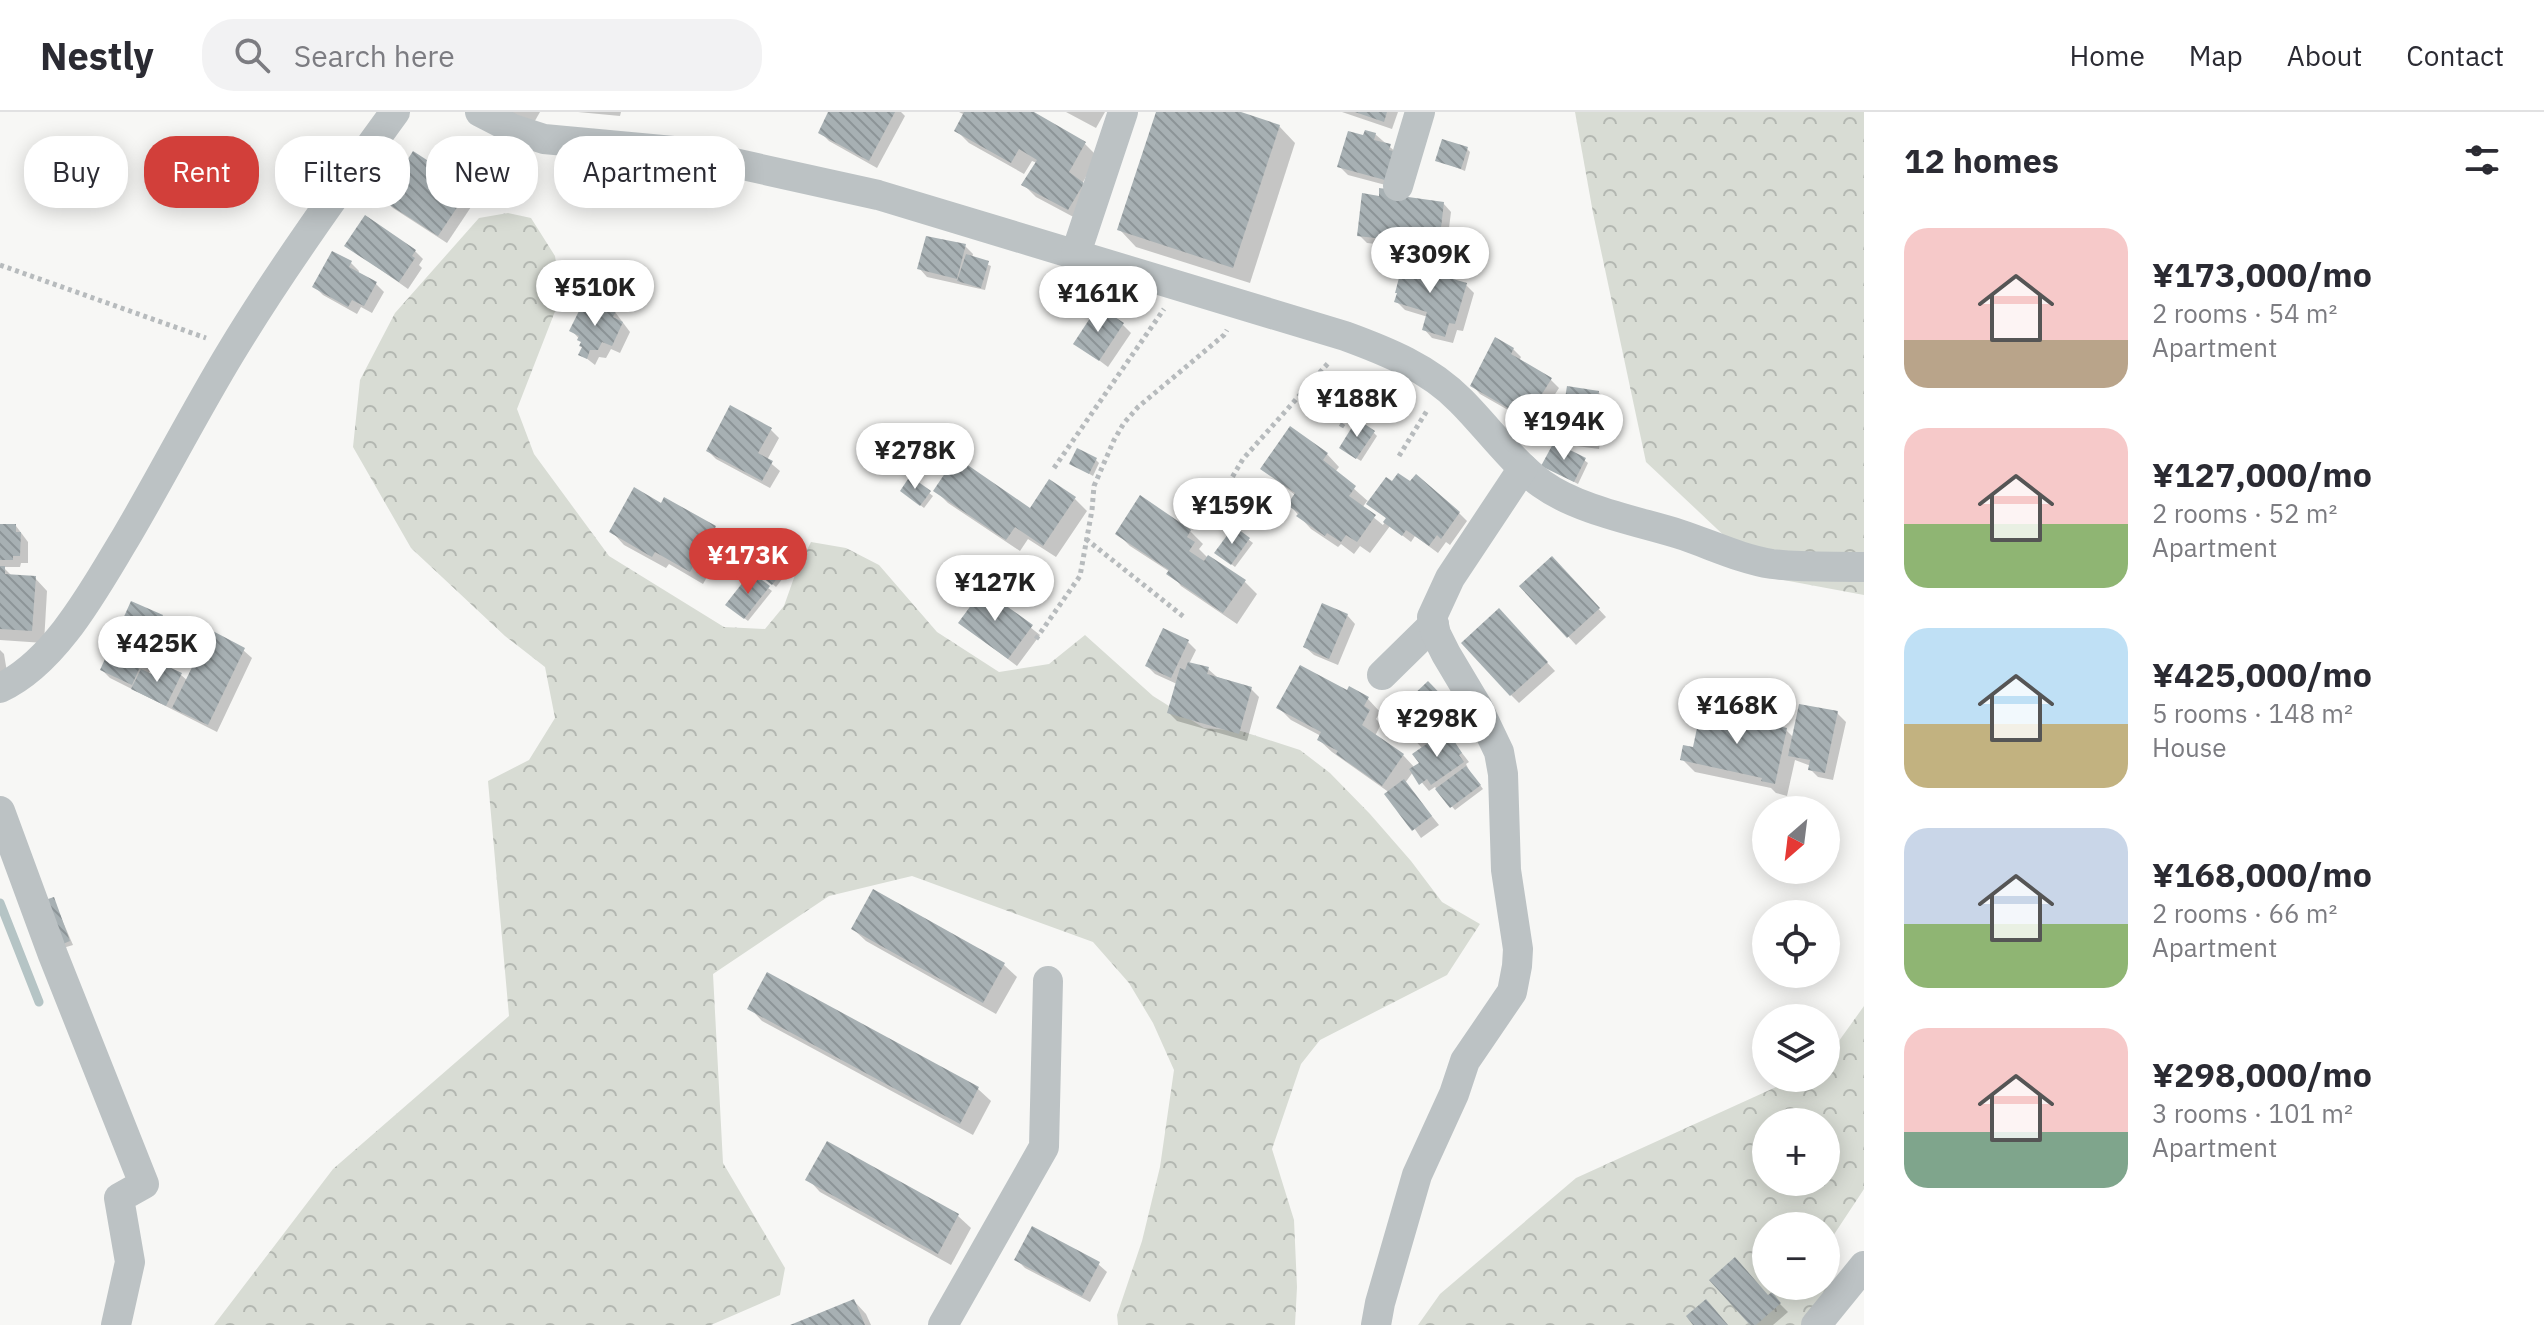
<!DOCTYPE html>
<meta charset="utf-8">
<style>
:root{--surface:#fff;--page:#f2f2f3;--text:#2b2b33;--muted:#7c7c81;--line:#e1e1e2;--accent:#d23f3a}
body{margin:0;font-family:"IBM Plex Sans",sans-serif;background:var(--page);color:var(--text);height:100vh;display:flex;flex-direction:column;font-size:30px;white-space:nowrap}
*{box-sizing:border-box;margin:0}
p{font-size:26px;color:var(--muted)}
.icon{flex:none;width:44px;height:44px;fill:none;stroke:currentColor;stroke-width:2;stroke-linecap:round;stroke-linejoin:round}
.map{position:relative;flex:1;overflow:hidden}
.panel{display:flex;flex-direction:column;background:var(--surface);width:680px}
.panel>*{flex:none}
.guide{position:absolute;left:24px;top:24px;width:760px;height:72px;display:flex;gap:16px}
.needle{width:52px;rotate:208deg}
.fabs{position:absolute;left:1752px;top:684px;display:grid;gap:16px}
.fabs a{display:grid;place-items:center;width:88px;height:88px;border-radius:50%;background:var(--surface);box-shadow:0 4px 20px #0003;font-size:40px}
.price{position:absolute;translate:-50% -68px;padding:0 18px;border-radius:28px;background:#fff;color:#222;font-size:26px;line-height:52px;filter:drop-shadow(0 2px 4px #0008)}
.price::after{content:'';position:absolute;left:50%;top:48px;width:24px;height:18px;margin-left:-12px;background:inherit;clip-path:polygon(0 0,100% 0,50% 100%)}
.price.on{background:var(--accent);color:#fff}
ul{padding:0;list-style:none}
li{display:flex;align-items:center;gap:24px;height:200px;padding:0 40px}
li span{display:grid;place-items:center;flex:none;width:224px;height:160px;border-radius:24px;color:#555}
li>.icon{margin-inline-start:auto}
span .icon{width:96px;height:96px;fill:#fffc;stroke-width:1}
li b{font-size:34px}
h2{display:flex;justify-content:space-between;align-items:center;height:96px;padding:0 40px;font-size:34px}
.pill{padding:0 28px;border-radius:32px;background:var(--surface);box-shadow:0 4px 20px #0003;font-size:28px;line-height:72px}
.pill.on{background:var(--accent);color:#fff}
header{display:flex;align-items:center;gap:48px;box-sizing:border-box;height:112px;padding:0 40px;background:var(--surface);border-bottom:2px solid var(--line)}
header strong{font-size:38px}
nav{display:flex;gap:44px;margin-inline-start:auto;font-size:28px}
.search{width:560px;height:72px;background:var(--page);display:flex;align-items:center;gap:20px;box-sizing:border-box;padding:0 28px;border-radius:32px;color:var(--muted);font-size:30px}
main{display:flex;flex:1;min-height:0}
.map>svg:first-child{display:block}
</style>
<header>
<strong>Nestly</strong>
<div class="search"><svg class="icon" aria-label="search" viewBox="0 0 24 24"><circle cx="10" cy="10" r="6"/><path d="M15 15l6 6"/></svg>Search here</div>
<nav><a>Home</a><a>Map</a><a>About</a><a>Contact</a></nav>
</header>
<main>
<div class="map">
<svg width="1864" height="1213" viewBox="0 0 1864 1213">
<defs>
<pattern id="forest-crowns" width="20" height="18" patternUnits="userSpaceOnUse" patternTransform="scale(2)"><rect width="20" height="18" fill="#d8dcd4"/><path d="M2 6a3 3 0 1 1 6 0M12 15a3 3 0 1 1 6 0" fill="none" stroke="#b3b7b1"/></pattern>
<pattern id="building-back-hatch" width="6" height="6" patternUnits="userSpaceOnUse" patternTransform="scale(2)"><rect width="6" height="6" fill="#a7b0b3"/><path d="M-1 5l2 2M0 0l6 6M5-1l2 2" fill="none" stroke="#8c9497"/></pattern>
</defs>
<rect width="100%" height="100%" fill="#f7f7f5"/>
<g fill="url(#forest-crowns)" fill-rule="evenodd">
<polygon points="1575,0 1864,0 1864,483 1768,465 1646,350 1593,101"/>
<polygon points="508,101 531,106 555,144 561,184 517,297 534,342 609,444 724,515 765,517 784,494 796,460 811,430 846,436 879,453 937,520 999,560 1049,552 1085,523 1153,584 1204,616 1241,619 1300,638 1330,661 1370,702 1411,749 1442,790 1480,812 1447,863 1320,928 1301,952 1272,1037 1294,1108 1297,1175 1295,1213 1118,1213 1117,1203 1142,1129 1160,1055 1174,958 1153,911 1129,871 1093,830 912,764 829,784 713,862 723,1051 785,1156 780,1183 711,1213 214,1213 333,1057 509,904 488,669 529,648 555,606 545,555 505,524 411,436 353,335 360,268 395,201 479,106"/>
<path d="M1864 894V1077L1833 1124 1827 1213H1418L1440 1182 1576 1066 1796 966H1826V947ZM1766 1010H1826V1070H1766ZM1766 1114H1826V1174H1766Z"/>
</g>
<g fill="#0003" fill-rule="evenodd">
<polygon points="503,0 540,0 532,14"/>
<polygon points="578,0 621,0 620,4"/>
<polygon points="830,0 901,0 905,4 877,56 829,29 821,21"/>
<polygon points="959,0 1030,0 1085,32 1097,44 1082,72 1095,85 1081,109 1036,85 1023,72 1037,51 1032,49 1024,62 969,31 957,19 965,3"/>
<polygon points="1066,0 1105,0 1096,16"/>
<polygon points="1158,0 1234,0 1279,14 1295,31 1250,171 1136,135 1120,118"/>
<polygon points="1342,0 1398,0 1392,17"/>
<polygon points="1375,22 1398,42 1393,75 1348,63 1340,55 1365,25"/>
<polygon points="1467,37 1470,40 1465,59 1438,48"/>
<polygon points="469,78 477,86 447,131 393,96 384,88"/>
<polygon points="1407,87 1443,91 1451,100 1446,140 1367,131 1359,123"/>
<polygon points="347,134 415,139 423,147 419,153 422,156 408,177"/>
<polygon points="965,134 973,142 972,146 991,154 985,178 927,165 919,156"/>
<polygon points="351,151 359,159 358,162 376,172 384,180 372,201 361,195 357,202 323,183 315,175"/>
<polygon points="1426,152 1435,160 1434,164 1466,173 1474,181 1463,219 1457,218 1453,231 1432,226 1424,217 1428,205 1405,198 1397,190"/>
<polygon points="588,200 615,200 630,220 620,241 611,237 606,246 599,245 595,253 581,242 583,231 572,219"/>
<polygon points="1123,213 1131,221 1108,255 1076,231"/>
<polygon points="1513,237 1521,245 1519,249 1550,267 1559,276 1550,290 1556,296 1543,318 1480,282 1472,273"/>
<polygon points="1598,280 1607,289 1599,337 1569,333 1561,325"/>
<polygon points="731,296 771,318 779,326 767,348 780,359 770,376 716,347 708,339"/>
<polygon points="936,316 960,334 941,361 920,347"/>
<polygon points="1373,320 1377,324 1361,349 1345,339"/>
<path d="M1327 342 1339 355 1335 360 1370 391 1459 401 1467 409 1450 433 1446 430 1438 441 1415 424 1411 430 1390 414 1370 441 1360 434 1354 442 1341 432 1338 435 1311 417 1299 404 1290 393 1296 384 1263 357ZM1367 389 1387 407 1383 413 1362 396Z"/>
<polygon points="1095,347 1099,351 1093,364 1072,352"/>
<polygon points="1584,348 1588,351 1578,372 1544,354"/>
<polygon points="911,367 933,384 924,396 906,382"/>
<polygon points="935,378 1031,398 1075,387 1087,399 1056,445 1028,427 1020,439 948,391"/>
<polygon points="0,414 16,414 28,430 28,451 21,451 20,455 3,455 13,465 35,466 47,479 44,531 0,528"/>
<polygon points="715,415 728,428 703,472 669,452 666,456 624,433 612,420"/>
<polygon points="1234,416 1253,431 1235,455 1221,444"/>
<polygon points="1190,419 1203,432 1199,437 1208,446 1244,469 1257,482 1237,512 1181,474 1170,460 1130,434 1117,421"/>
<polygon points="1560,455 1606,505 1576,533 1522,474"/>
<polygon points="780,462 783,466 776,475 762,463"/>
<polygon points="768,476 772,479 748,509 731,496"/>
<polygon points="1001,486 1009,494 1007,497 1040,523 1017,554 960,511"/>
<polygon points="132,491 162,505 171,513 148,563 157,567 181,563 188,569 201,542 184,530 243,538 252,546 217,620 110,566 102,558"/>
<polygon points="1347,503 1355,512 1338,553 1314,543 1305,535"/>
<polygon points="1507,507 1555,559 1519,591 1511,583"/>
<polygon points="1188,530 1196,538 1189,552 1208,557 1217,565 1251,577 1259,585 1247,629 1177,609 1169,601 1177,572 1155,562 1147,554"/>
<polygon points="0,538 4,542 8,566 0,572"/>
<polygon points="1428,572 1460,604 1445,619 1469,650 1466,652 1470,660 1483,677 1455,698 1435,675 1429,679 1413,660 1405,671 1439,713 1421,726 1390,681 1332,640 1319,628 1321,624 1291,608 1279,596 1348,581 1368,587 1380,600 1376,607 1381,612 1375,624 1403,643 1415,656 1421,651 1423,637 1393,605"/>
<polygon points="1837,601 1846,610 1833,668 1818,665 1810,657 1811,654 1795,648 1787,684 1776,681 1771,676 1695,660 1682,647 1695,637 1786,618 1794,626"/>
<polygon points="874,780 1004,853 1017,865 996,902 866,829 853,817"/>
<polygon points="53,787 73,833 63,836"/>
<polygon points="768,863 978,977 991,989 973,1023 762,909 750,896"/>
<polygon points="828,1031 958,1104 971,1116 951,1153 820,1080 808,1067"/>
<polygon points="1016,1147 1098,1152 1107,1160 1090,1190 1025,1156"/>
<polygon points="1771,1183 1788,1200 1773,1213 1753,1213"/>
<polygon points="854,1189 866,1202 871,1213 795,1213"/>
</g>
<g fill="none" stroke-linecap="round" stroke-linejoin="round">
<polyline stroke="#b5c4c5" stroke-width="9" points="0,791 39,890"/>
</g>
<g fill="url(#building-back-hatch)">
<polygon points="828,0 895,0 869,49 818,21"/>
<polygon points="964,0 1034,0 1086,30 1069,60 1084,71 1068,98 1021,73 1037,48 1019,37 1011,51 954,19"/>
<polygon points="1156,0 1241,0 1280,13 1233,156 1117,118"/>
<polygon points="1355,0 1387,0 1384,10"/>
<polygon points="1365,18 1376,21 1374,28 1391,32 1389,38 1393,39 1385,68 1337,55 1348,19 1363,23"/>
<polygon points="1442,27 1468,35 1461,57 1435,49"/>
<polygon points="413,39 470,76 438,124 382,88"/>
<polygon points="1379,76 1401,79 1401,84 1444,90 1439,133 1357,124 1362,81 1379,84"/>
<polygon points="365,103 416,138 412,144 415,146 399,170 344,134"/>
<polygon points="926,124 966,132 957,167 917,157"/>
<polygon points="332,139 352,149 349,155 377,170 364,194 352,188 348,195 312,175"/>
<polygon points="966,142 989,149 981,176 957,169"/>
<polygon points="1405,143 1427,150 1425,159 1467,171 1455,212 1449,211 1445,225 1422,218 1427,200 1394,190 1397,181 1395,181"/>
<polygon points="599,191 616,199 613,205 623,210 612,234 602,230 598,238 590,238 587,247 578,243 582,235 579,234 581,230 577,228 579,224 569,219 581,195 587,198 589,194 596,197"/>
<polygon points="1098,194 1124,211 1099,249 1073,232"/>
<polygon points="1495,225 1514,236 1511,242 1552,266 1542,282 1549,286 1534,311 1470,274"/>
<polygon points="1567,274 1599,279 1591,330 1559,325"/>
<polygon points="730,293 772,316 758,341 773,349 762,369 706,339"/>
<polygon points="1357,307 1375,319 1356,347 1339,336"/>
<polygon points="936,313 957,329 936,359 914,344"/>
<polygon points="1290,314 1328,341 1323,348 1356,374 1349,384 1376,403 1357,430 1346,423 1341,430 1327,421 1325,424 1296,404 1299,401 1287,393 1295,381 1260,357"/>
<polygon points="1554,330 1586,346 1574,370 1541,354"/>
<polygon points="1077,336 1097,346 1089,362 1069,352"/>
<polygon points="956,345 1030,396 1049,367 1076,385 1043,434 1015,415 1006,428 933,379"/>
<polygon points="1398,361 1410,369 1416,362 1460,400 1441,427 1437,423 1429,434 1406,418 1402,424 1383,410 1386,406 1366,392 1386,365 1392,369"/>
<polygon points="910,364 931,379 920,394 900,379"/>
<polygon points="634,375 661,391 664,385 716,414 690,460 655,440 652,445 609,420"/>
<polygon points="1140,383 1191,418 1187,425 1195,430 1189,439 1204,449 1208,443 1246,468 1223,501 1166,462 1169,458 1115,422"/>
<polygon points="0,412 16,412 16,420 21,420 20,444 13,444 13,448 0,448"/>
<polygon points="1234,414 1250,426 1231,453 1214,441"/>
<polygon points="1552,444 1600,496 1567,526 1519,474"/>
<polygon points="764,448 781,461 772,473 755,460"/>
<polygon points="0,454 5,454 5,462 36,464 32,519 0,517"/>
<polygon points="751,460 770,474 744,507 725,493"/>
<polygon points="986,473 1002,485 1000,488 1005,493 1033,513 1008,547 958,511"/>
<polygon points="131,489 163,503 132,573 100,558"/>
<polygon points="1322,491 1348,502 1329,547 1303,535"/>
<polygon points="1499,496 1548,550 1510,584 1461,531"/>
<polygon points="192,508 245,536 208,613 172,596 200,539 182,530"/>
<polygon points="1163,516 1189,528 1171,566 1145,554"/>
<polygon points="1188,550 1209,555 1207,562 1252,575 1239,622 1167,601 1180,556 1185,558"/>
<polygon points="162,552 182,561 166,594 131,577 141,557 156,564"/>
<polygon points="1300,553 1347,578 1349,574 1369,585 1364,594 1370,598 1362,613 1404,642 1382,674 1336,642 1338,639 1317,628 1321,620 1276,596"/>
<polygon points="1428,569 1453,595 1415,631 1390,605"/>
<polygon points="1799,592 1838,599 1825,661 1808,658 1810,648 1788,644"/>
<polygon points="1701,597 1787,616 1775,672 1761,669 1762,666 1680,648 1683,633 1693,635"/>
<polygon points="1447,618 1462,641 1459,643 1464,650 1431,673 1427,667 1419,673 1409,657 1419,651 1412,642"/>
<polygon points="1466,654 1481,673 1450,696 1435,677"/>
<polygon points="1404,667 1432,704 1412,719 1384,682"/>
<polygon points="873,777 1005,851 983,891 851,817"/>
<polygon points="54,785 70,829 58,834 42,789"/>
<polygon points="767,860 979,975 960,1012 747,897"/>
<polygon points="827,1029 959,1102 938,1142 805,1068"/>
<polygon points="1032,1114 1100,1150 1082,1184 1014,1148"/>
<polygon points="1735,1145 1768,1183 1772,1180 1781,1191 1756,1213 1750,1213 1709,1168"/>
<polygon points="854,1187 865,1213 790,1213"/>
<polygon points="1706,1187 1728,1213 1693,1213 1686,1204"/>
</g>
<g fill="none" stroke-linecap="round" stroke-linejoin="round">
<g stroke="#b7bbbd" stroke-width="5" stroke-dasharray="4 4" stroke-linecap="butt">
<polyline points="0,153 206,226"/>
<polyline points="1341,315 1373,265"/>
<polyline points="1399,344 1428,297"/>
<polyline points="1054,356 1164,197"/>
<polyline points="1208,406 1243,347 1330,249"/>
<polyline points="1086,427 1184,505"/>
<polyline points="1036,527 1080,464 1092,398 1094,374 1114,328 1124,311 1138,295 1224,223 1227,218"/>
</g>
<g stroke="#bcc2c4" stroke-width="30">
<path d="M480 0 513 17 544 27 684 40 878 83 1345 224C1386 239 1429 256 1461 289 1488 316 1511 349 1542 372 1578 398 1637 409 1679 422 1710 432 1740 447 1772 452 1802 456 1834 454 1864 455"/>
<polyline points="1398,74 1420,0"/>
<polyline points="1076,141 1123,0"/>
<polyline points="1382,563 1434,512"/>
<path d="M0 576C56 550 95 476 126 425 162 364 194 301 231 240 280 159 339 77 395 0"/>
<polyline points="0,699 53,843 144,1072 119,1086 130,1150 116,1213"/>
<polyline points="943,1213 1044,1035 1048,869"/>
<polyline points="1376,1213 1380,1191 1417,1063 1454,982 1465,949 1512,880 1517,854 1518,837 1506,758 1503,662 1499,640 1477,594 1446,542 1436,522 1432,505 1450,466 1523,356"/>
<polyline points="1816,1213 1864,1154"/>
</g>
</g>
</svg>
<div class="fabs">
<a><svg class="needle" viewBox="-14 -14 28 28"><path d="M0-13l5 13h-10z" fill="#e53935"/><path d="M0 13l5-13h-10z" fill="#7c7c81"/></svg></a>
<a><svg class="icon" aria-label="locate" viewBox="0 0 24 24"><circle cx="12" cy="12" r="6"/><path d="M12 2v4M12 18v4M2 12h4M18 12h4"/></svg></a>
<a><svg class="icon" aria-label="layers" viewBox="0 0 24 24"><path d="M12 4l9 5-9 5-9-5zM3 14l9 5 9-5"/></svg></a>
<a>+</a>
<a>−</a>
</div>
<b class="price" style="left:1430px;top:183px">¥309K</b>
<b class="price" style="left:595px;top:216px">¥510K</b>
<b class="price" style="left:1098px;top:222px">¥161K</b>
<b class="price" style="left:1357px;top:327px">¥188K</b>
<b class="price" style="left:1564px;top:350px">¥194K</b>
<b class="price" style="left:915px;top:379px">¥278K</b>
<b class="price" style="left:1232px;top:434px">¥159K</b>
<b class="price on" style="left:748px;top:484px">¥173K</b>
<b class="price" style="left:995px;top:511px">¥127K</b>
<b class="price" style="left:157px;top:572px">¥425K</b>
<b class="price" style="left:1737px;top:634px">¥168K</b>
<b class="price" style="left:1437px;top:647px">¥298K</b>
<div class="guide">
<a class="pill">Buy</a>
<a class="pill on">Rent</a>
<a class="pill">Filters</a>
<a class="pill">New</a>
<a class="pill">Apartment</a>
</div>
</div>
<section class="panel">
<h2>12 homes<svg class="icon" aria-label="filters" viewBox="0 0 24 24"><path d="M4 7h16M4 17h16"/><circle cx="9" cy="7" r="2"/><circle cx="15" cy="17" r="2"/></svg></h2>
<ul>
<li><span style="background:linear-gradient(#f6c9c9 70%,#b9a48a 0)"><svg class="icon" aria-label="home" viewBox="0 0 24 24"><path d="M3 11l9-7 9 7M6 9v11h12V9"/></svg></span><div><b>¥173,000/mo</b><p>2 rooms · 54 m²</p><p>Apartment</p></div></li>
<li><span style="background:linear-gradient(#f6c9c9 60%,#8fb573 0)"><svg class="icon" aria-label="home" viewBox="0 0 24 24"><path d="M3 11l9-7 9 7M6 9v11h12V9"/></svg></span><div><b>¥127,000/mo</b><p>2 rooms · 52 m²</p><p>Apartment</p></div></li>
<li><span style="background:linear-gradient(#bfe0f5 60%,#c2b280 0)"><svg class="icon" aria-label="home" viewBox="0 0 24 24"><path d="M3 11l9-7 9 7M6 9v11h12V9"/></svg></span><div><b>¥425,000/mo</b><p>5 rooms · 148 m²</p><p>House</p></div></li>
<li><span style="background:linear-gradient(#c9d6e8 60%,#8fb573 0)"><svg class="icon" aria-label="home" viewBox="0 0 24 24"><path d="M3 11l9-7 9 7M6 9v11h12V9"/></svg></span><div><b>¥168,000/mo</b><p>2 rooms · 66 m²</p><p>Apartment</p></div></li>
<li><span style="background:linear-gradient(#f6c9c9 65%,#7fa58c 0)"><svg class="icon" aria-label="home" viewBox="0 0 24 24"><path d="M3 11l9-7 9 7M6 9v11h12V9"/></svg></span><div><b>¥298,000/mo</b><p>3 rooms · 101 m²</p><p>Apartment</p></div></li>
</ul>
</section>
</main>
